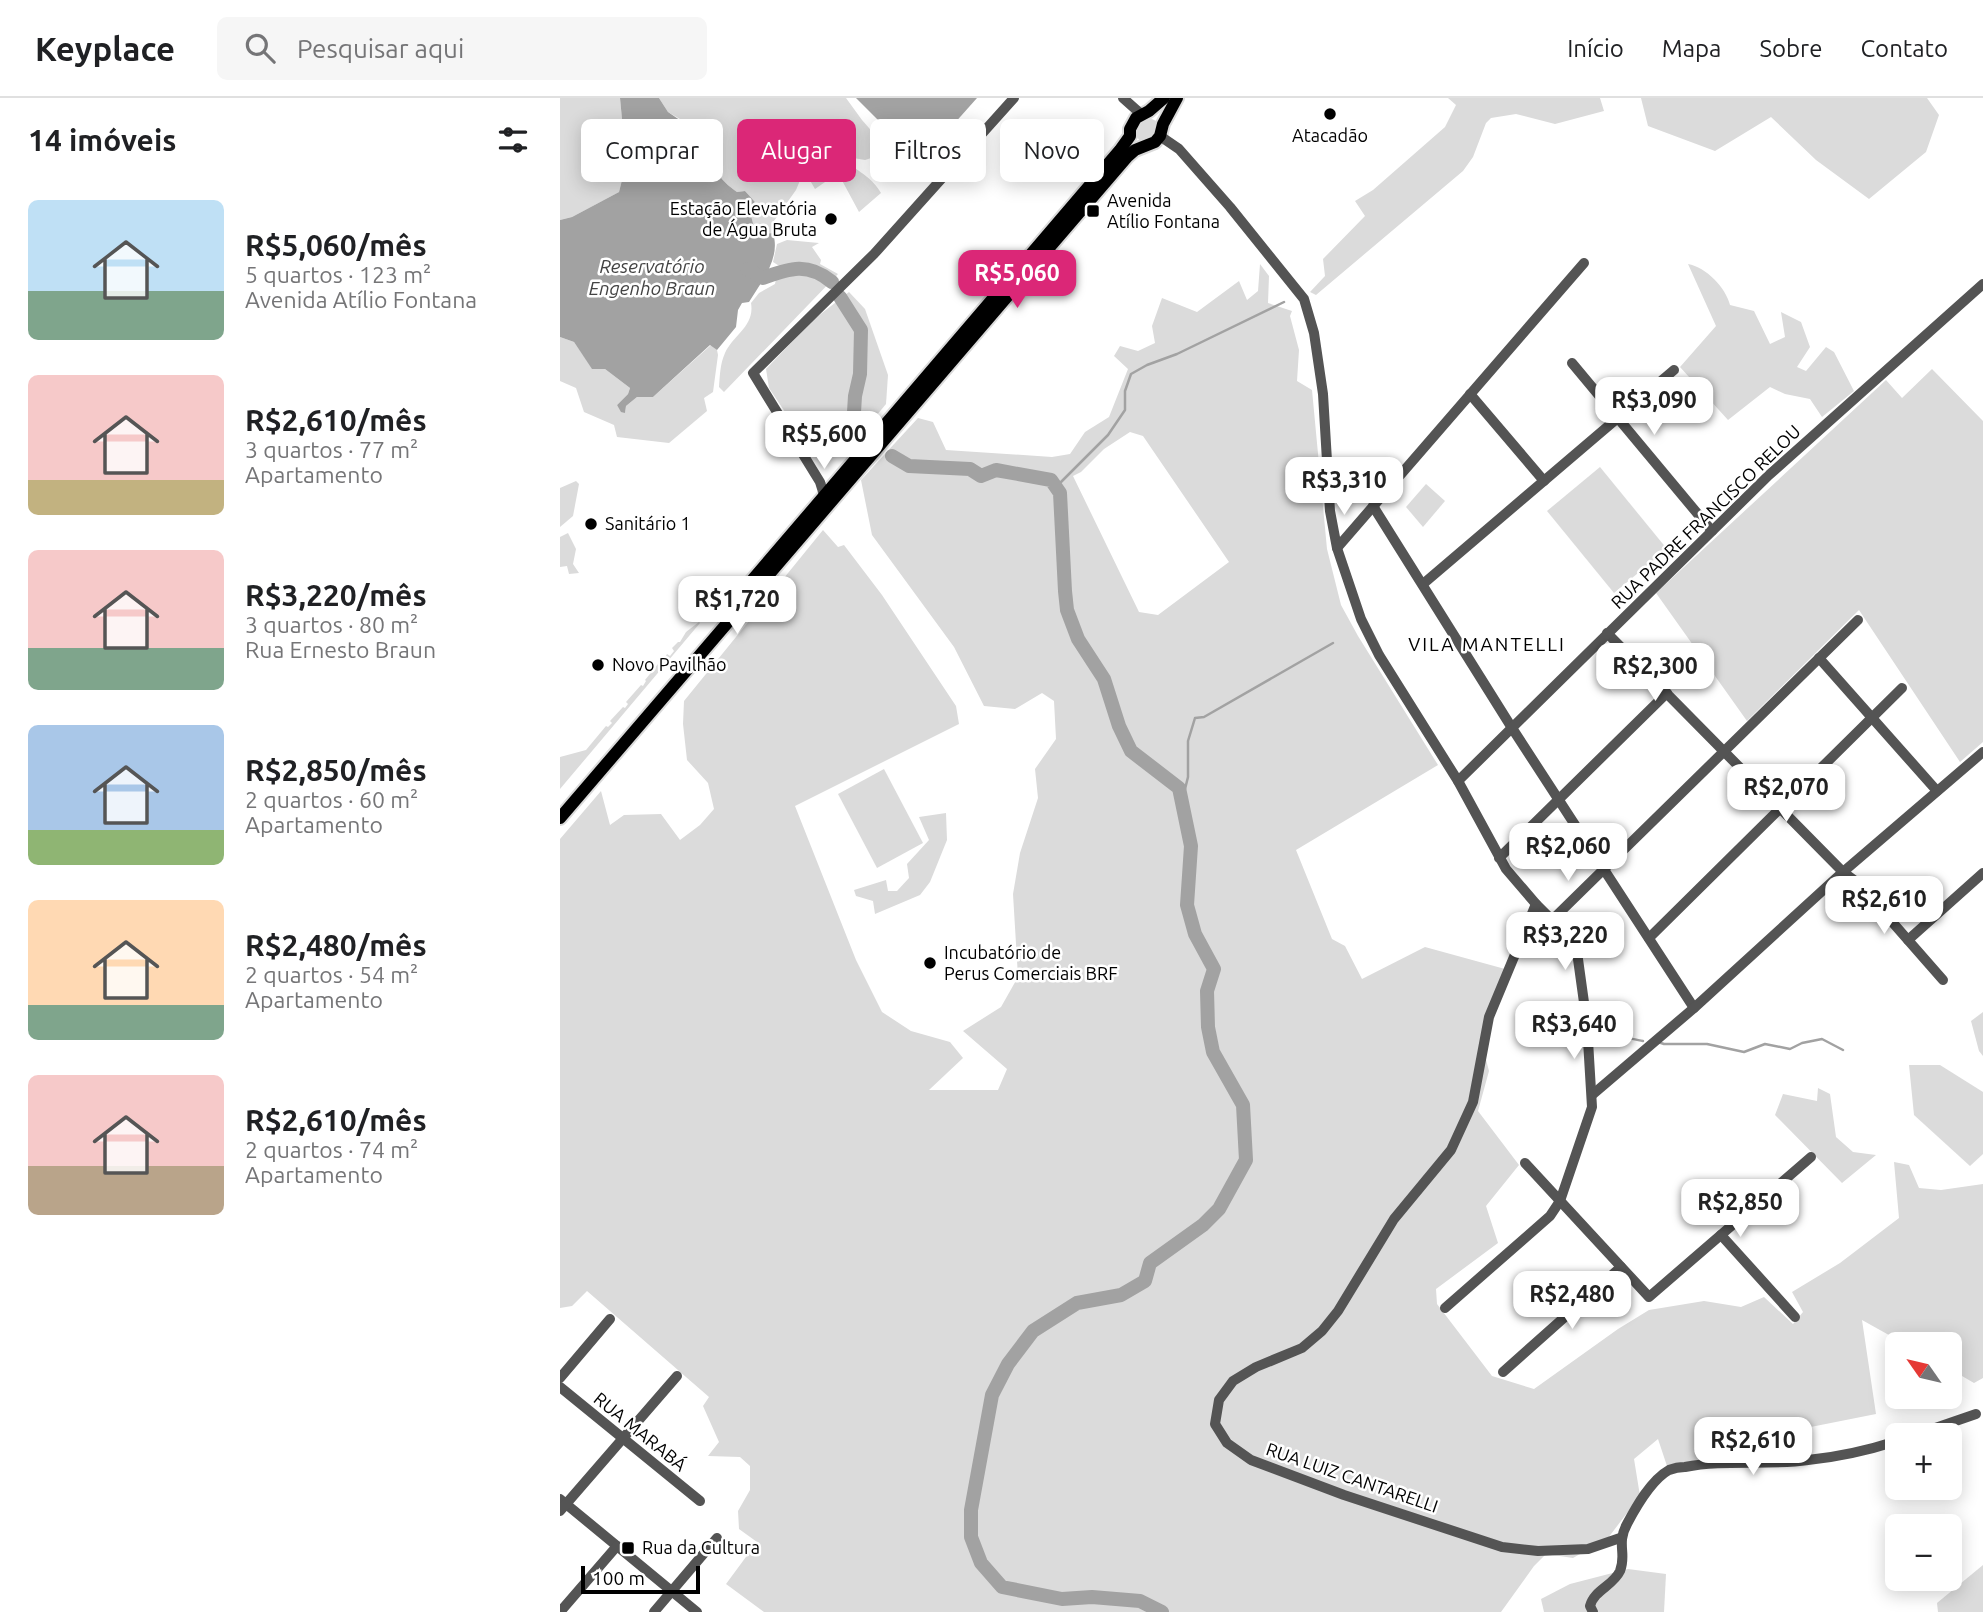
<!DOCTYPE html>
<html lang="pt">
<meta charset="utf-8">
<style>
:root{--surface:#fff;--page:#f6f6f6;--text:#202124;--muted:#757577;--line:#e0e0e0;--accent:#db2777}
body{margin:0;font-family:Ubuntu,sans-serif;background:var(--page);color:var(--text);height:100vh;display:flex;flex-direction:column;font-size:26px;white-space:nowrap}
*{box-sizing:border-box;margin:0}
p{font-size:23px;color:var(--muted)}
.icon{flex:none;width:38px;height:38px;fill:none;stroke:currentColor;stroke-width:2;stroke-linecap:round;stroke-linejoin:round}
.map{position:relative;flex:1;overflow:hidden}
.sheet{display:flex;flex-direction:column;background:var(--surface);width:560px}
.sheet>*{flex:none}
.banner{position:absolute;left:21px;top:21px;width:665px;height:63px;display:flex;gap:14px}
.needle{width:46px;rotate:304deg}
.tools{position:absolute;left:1325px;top:1234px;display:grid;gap:14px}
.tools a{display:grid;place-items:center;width:77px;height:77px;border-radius:10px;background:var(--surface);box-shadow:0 4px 18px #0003;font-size:35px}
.scale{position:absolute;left:21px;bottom:18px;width:119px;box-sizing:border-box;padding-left:7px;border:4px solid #000;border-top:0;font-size:19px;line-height:24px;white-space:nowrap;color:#000;-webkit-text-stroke:5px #fff;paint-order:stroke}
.price{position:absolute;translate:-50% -60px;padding:0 16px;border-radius:14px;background:#fff;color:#222;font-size:23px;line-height:46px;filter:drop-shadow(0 2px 4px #0008)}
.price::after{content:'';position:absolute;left:50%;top:42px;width:21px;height:16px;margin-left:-10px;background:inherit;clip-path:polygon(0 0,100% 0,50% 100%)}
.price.active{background:var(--accent);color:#fff}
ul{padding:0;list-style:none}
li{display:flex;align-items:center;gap:21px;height:175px;padding:0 28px}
li span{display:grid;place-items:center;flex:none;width:196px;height:140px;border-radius:10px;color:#555}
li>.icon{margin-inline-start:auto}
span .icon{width:84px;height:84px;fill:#fffc;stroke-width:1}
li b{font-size:30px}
h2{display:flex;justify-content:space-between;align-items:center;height:84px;padding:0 28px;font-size:30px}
.pill{padding:0 24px;border-radius:10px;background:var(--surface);box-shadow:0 4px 18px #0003;font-size:24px;line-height:63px}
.pill.active{background:var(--accent);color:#fff}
header{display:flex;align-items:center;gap:42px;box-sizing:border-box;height:98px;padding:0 35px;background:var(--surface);border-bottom:2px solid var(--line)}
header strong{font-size:33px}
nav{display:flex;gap:38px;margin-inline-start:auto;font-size:24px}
.search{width:490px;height:63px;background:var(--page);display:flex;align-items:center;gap:18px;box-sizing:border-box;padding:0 24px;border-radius:10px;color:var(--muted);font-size:26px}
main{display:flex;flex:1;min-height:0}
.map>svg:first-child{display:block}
</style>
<header>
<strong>Keyplace</strong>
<div class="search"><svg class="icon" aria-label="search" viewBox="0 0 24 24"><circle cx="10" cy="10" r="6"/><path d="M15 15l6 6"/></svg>Pesquisar aqui</div>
<nav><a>Início</a><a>Mapa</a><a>Sobre</a><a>Contato</a></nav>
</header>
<main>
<section class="sheet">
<h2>14 imóveis<svg class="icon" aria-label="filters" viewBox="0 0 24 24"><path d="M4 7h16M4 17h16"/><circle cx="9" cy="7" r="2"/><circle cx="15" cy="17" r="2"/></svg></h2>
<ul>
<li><span style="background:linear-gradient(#bfe0f5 65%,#7fa58c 0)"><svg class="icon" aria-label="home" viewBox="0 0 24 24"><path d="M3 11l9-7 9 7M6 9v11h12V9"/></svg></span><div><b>R$5,060/mês</b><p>5 quartos · 123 m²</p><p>Avenida Atílio Fontana</p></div></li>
<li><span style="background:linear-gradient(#f6c9c9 75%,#c2b280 0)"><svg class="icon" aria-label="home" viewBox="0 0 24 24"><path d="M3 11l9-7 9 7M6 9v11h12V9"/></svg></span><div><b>R$2,610/mês</b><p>3 quartos · 77 m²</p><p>Apartamento</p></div></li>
<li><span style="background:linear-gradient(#f6c9c9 70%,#7fa58c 0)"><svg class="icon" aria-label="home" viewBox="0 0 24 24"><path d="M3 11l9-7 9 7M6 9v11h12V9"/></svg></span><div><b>R$3,220/mês</b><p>3 quartos · 80 m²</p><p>Rua Ernesto Braun</p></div></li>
<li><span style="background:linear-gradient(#a9c7e8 75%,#8fb573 0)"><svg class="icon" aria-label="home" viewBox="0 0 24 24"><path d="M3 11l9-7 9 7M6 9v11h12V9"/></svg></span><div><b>R$2,850/mês</b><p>2 quartos · 60 m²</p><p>Apartamento</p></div></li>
<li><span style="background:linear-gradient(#ffd9b3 75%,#7fa58c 0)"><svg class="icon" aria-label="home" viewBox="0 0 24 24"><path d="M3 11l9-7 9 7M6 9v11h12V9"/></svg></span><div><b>R$2,480/mês</b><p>2 quartos · 54 m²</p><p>Apartamento</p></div></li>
<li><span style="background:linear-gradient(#f6c9c9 65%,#b9a48a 0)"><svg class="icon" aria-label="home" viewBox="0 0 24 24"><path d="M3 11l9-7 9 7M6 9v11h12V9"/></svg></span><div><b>R$2,610/mês</b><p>2 quartos · 74 m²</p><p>Apartamento</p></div></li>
</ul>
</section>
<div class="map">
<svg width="1423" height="1514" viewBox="0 0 1423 1514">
<rect width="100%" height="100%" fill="#fff"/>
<g fill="#dbdbdb" fill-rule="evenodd">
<polygon points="0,0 60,0 62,21 81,48 74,64 66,66 59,94 12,119 0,122"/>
<path d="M99 0H286L302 22 330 54 305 62 276 57C292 70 311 77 321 95L299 114 278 75 255 91 244 72 237 67 241 80 236 92 214 123 213 135 203 136 194 129 189 110 195 104 185 93 177 94C162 83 156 77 154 58L131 46 120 21 108 14Z"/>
<polygon points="888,0 1040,0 1044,13 995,26 956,16 931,20 926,25 913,59 903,73 756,197 750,194 765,178 763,161 805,118 795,103 813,92 885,29 896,7"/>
<polygon points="1081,0 1367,0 1379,17 1366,54 1309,101 1256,62 1211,19 1155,53 1088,28"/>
<polygon points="588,19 596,23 594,37 580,43 574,35 579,24"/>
<path d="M227 142 259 145 252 149 261 162 260 166 278 176 164 294 159 289C160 277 160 266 165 255 173 237 195 228 191 205L199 195 215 186 217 175 221 169 213 164 217 146Z"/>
<path d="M700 166 709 178 708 205 732 213 730 218 739 252 737 283 752 292 767 451 781 507 798 538 878 667 736 752 772 841 785 848 802 881 865 849 945 871 924 954 929 973 918 1013 959 1067 926 1108 938 1145 876 1191 877 1206 932 1278 974 1291 1058 1231 1089 1212 1144 1203 1181 1209 1204 1199 1233 1226 1243 1214 1232 1194 1280 1165 1339 1120 1334 1064 1349 1067 1359 1090 1381 1092 1423 1086V1280L1414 1285 1390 1271V1246H1345L1302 1222 1316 1316 1186 1342 1174 1356 1107 1368 1098 1341 1074 1361 1080 1398 1048 1440 1013 1460 986 1456 974 1468 941 1514H204L166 1486 197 1444 179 1431 178 1413 190 1392V1368L180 1359 148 1358 159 1344 143 1308 149 1299 27 1193 12 1208 0 1210V741L41 693 50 727 64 717 101 716 120 742 140 727 154 711 148 685 127 662 123 626 124 603 263 432 278 449 284 447 322 497 396 608 399 626 235 708 296 862 322 914 351 933 390 944 403 960 369 992H438L447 971 403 933 441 909 458 879 453 796 460 755 478 700 475 671 496 641 494 603 482 595 455 611 424 608 394 549 312 437 301 382 358 320 373 324 386 352 492 359 510 356 525 334 549 319 568 271 554 258 560 248 578 253 595 245 592 228 602 200 637 214 679 183 687 202 698 193ZM570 334 583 338 669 464 598 517 579 514 513 378 521 374 544 351Z"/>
<path d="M1128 166C1146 169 1166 190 1170 207L1194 213 1210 246 1225 239 1221 214 1241 224 1250 249 1237 269 1246 273 1266 249 1274 254 1294 293 1262 319 1250 301 1225 296 1210 289 1168 322 1120 269 1156 228Z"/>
<polygon points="289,194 305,211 328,277 326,306 282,359 247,347 209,290 206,271 253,222"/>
<polygon points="0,239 14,244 32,270 45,271 70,290 68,296 57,307 65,315 66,308 77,299 93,299 151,247 157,252 158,257 153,294 144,300 147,313 109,345 57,339 54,327 24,314 16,290 0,283"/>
<polygon points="1372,271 1423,323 1423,644 1400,664 1299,512 1187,623 1096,495 1326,282 1342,300"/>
<polygon points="1040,369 1107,451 1054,495 987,413"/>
<polygon points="16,383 19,386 13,418 0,429 0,390"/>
<polygon points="866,386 885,403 863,429 846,409"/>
<polygon points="8,435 16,451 13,466 19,475 9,476 7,468 0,469 0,439"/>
<polygon points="139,524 140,525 0,691 0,659 26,652 46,628 48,629 52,625 50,623 63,609 65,610 68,606 66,604 81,587 83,588 86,583 85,582 98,566 101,567 107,556 110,558 114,553 112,550 118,544 120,544 126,534"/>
<polygon points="324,671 363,745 317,770 278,696"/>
<polygon points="386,715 387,742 370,784 360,797 315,816 313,803 296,798 294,792 326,782 328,793 337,793 349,780 347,766 369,742 359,719"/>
<polygon points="1423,914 1423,958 1419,953 1411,923"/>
<polygon points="1349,967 1380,967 1423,994 1423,1056 1410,1068 1354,1017"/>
<polygon points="1258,990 1270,996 1276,1039 1293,1054 1316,1057 1282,1085 1215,1017 1223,996 1257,1003"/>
<polygon points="1423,1467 1423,1514 1378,1514 1377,1505"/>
<polygon points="1068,1471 1106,1476 1104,1514 984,1514 981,1501 1010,1486"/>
</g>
<g fill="#a2a2a2">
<path d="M60 0H99L108 14 127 27 131 46 144 48 154 58C156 77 162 83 177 94L185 93 195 104 189 110 194 129 203 136 213 135C221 160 202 183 189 204L182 205 178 212 176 229 157 252 150 247 93 299H77L66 308 65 315 61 314 57 307 68 296 70 290 45 271H32L14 244 0 239V122L12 119 59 94 66 66 74 64 81 48 62 21Z"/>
<polygon points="296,0 417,0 360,64"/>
</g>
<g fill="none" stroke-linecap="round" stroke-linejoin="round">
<g stroke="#a2a2a2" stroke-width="2.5">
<polyline points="497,388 548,337 565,312 565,293 571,276 587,267 617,256 724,204"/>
<polyline points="622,703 628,679 628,643 635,620 644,619 773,545"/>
<path d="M1035 936C1045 934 1071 941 1083 943"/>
<polyline points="1098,944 1104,946 1147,946 1184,954 1205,946 1230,951 1242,945 1262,941 1283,952"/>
</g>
<g stroke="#a2a2a2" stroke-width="14">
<path d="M187 171 203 180C230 170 248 164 272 184"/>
<polyline points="280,199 301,232 300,276 295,298 294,314 301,335"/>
<polyline points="332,358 349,368 410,371 421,378 436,372 491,382 500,395 505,493 507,512 518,541 544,581 559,628 571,653 619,690 631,748 627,807 635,836 654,871 647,893 648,929 653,954 683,1007 686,1062 659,1111 643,1127 590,1165 585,1183 561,1197 517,1205 473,1233 448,1266 432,1297 411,1412 411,1439 421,1465 442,1489 502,1501 532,1499 580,1503 602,1514"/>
</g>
<g stroke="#dbdbdb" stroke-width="16">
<g id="major">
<polyline points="170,508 560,52 570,38 570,31 576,20 589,13 604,0"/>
<polyline points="0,720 567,59 575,52 595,44 600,38 603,26 617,0"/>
</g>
</g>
<g stroke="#545454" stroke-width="10">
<polyline points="563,0 581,16"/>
<polyline points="600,38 619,51 670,109 744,201 754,235 763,296 770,413 777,450 801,521 819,557 898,683 946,771 976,806 1008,838 1017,854 1027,926 1032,1009 1000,1103 990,1118 885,1210"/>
<polyline points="1012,265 1152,433"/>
<polyline points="910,296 984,383"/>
<polyline points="265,400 260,384 193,275 314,156 454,0"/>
<polyline points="813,408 952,630 1134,910"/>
<polyline points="777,450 1024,165"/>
<polyline points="863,486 1114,272"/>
<polyline points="1047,535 1283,774 1298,785 1383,882"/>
<polyline points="1259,560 1377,693"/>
<polyline points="898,683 1209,377 1423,186"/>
<polyline points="939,760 1107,595"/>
<polyline points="976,806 929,919 913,1004 891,1052 834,1121 778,1213 762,1233 742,1250 696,1269 673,1283 659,1302 655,1326 667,1345 691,1362 784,1397 942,1449 978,1453 1028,1451 1060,1440"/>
<polyline points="992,822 1298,522"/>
<polyline points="1089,840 1342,590"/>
<polyline points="1348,842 1423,775"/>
<polyline points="1032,997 1134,910 1283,774 1423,654"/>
<polyline points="965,1065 1089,1199 1251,1059"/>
<polyline points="1161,1137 1235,1219"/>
<polyline points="943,1274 1061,1169"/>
<polyline points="0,1280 50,1221"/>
<polyline points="0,1289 140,1403"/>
<polyline points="1355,1337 1416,1316"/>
<polyline points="0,1401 137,1514"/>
<polyline points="0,1413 117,1278"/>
<polyline points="0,1514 57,1448"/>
<polyline points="94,1514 157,1440"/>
<path d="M1033 1514 1030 1508C1034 1492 1053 1488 1060 1473 1067 1456 1056 1446 1067 1426 1076 1409 1091 1382 1109 1372 1114 1370 1120 1369 1125 1369 1165 1361 1207 1368 1248 1362 1278 1359 1309 1352 1337 1343"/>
</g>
<use href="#major" stroke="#000" stroke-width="12"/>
</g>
<g fill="#000" stroke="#fff" stroke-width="2.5">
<circle cx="770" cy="16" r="7"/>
<rect x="526" y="106" width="14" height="14" rx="3.5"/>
<circle cx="271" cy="121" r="7"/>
<circle cx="31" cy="426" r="7"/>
<circle cx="38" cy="567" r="7"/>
<circle cx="370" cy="865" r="7"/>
<rect x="61" y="1443" width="14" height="14" rx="3.5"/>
</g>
<g text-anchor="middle" stroke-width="5" stroke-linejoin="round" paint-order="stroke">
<g font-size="18" fill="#000" stroke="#fff" text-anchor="start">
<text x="770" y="44" text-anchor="middle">Atacadão</text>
<text x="547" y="109">Avenida<tspan x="547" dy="21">Atílio Fontana</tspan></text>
<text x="257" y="117" text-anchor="end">Estação Elevatória<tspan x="257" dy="21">de Água Bruta</tspan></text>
<text x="45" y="432">Sanitário 1</text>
<text x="52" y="573">Novo Pavilhão</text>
<text x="384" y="861">Incubatório de<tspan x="384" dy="21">Perus Comerciais BRF</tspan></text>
<text x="82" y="1456">Rua da Cultura</text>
</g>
<g font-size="18" fill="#000" stroke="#fff">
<text transform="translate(1146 419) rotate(-44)" y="6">RUA PADRE FRANCISCO RELOU</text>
<text transform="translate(80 1334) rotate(39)" y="6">RUA MARABÁ</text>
<text transform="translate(792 1380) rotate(19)" y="6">RUA LUIZ CANTARELLI</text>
</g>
<g font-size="19" font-style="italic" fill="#434343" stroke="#fff">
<text x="92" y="175">Reservatório<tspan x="92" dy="22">Engenho Braun</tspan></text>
</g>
<g font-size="19" letter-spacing="2" fill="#000" stroke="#fff">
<text x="927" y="553">VILA MANTELLI</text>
</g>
</g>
</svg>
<div class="tools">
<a><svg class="needle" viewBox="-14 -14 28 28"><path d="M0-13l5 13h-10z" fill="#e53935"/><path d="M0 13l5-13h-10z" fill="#757577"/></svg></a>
<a>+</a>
<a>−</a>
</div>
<div class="scale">100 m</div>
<b class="price active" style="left:457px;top:212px">R$5,060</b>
<b class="price" style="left:1094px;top:339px">R$3,090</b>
<b class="price" style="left:264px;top:373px">R$5,600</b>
<b class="price" style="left:784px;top:419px">R$3,310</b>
<b class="price" style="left:177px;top:538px">R$1,720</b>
<b class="price" style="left:1095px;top:605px">R$2,300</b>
<b class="price" style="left:1226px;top:726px">R$2,070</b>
<b class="price" style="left:1008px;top:785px">R$2,060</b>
<b class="price" style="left:1324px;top:838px">R$2,610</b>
<b class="price" style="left:1005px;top:874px">R$3,220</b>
<b class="price" style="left:1014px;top:963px">R$3,640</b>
<b class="price" style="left:1180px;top:1141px">R$2,850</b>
<b class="price" style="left:1012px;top:1233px">R$2,480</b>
<b class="price" style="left:1193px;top:1379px">R$2,610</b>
<div class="banner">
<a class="pill">Comprar</a>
<a class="pill active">Alugar</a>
<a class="pill">Filtros</a>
<a class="pill">Novo</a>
</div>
</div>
</main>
